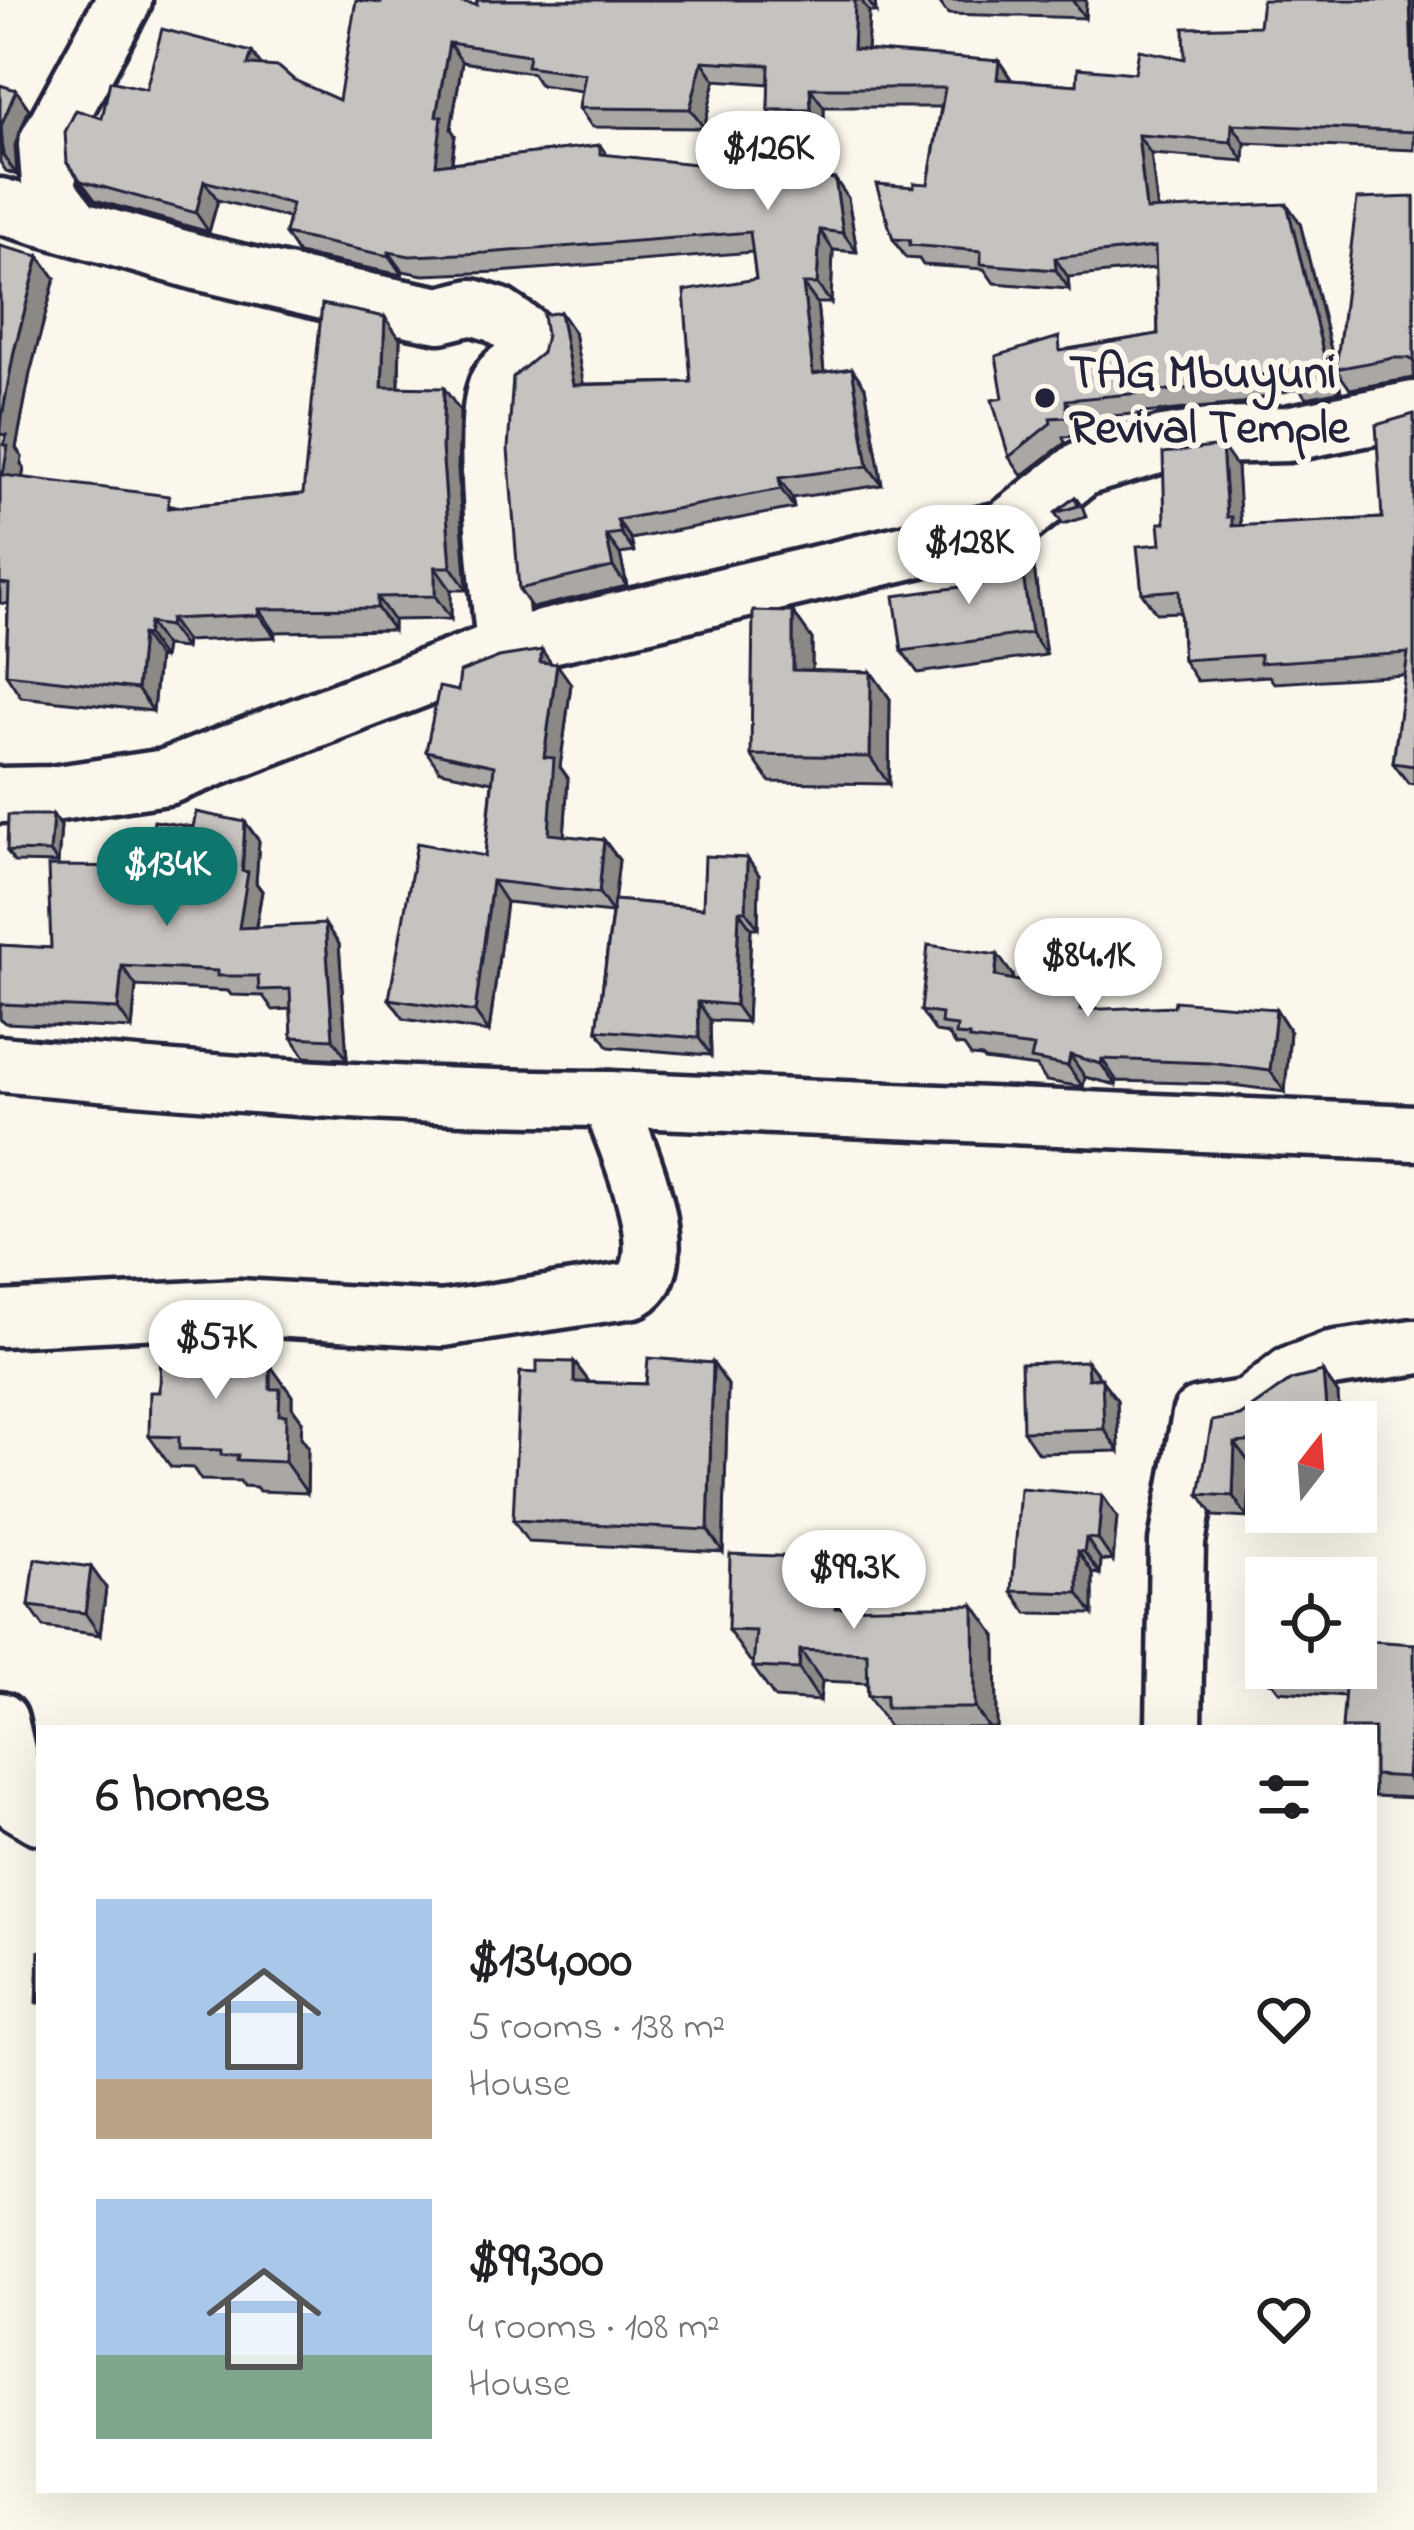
<!DOCTYPE html>
<meta charset="utf-8">
<style>
:root{--surface:#fff;--page:#f6f6f6;--text:#202124;--muted:#757577;--accent:#0f766e}
body{margin:0;font-family:"Indie Flower",sans-serif;background:var(--page);color:var(--text);height:100vh;display:flex;flex-direction:column;font-size:45px;white-space:nowrap}
*{box-sizing:border-box;margin:0}
p{font-size:39px;color:var(--muted)}
.icon{flex:none;width:66px;height:66px;fill:none;stroke:currentColor;stroke-width:2;stroke-linecap:round;stroke-linejoin:round}
.map{position:relative;flex:1;overflow:hidden}
.drawer{position:absolute;left:36px;top:1725px;width:1341px;height:768px;display:flex;flex-direction:column;background:var(--surface);border-radius:0px;box-shadow:0 12px 48px #0002}
.drawer>*{flex:none}
.needle{width:78px;rotate:17deg}
.controls{position:absolute;left:1245px;top:1401px;display:grid;gap:24px}
.controls a{display:grid;place-items:center;width:132px;height:132px;border-radius:0px;background:var(--surface);box-shadow:0 12px 48px #0002;font-size:60px}
.price{position:absolute;translate:-50% -102px;padding:0 27px;border-radius:42px;background:#fff;color:#222;font-size:39px;line-height:78px;filter:drop-shadow(0 3px 6px #0008)}
.price::after{content:'';position:absolute;left:50%;top:72px;width:36px;height:27px;margin-left:-18px;background:inherit;clip-path:polygon(0 0,100% 0,50% 100%)}
.price.on{background:var(--accent);color:#fff}
ul{padding:0;list-style:none}
li{display:flex;align-items:center;gap:36px;height:300px;padding:0 60px}
li span{display:grid;place-items:center;flex:none;width:336px;height:240px;border-radius:0px;color:#555}
li>.icon{margin-inline-start:auto}
span .icon{width:144px;height:144px;fill:#fffc;stroke-width:1}
li b{font-size:51px}
h2{display:flex;justify-content:space-between;align-items:center;height:144px;padding:0 60px;font-size:51px}
.map>svg:first-child{display:block}
</style>
<div class="map">
<svg width="1414" height="2530" viewBox="0 0 1414 2530">
<rect width="100%" height="100%" fill="#fbf7ec"/>
<filter id="ink" filterUnits="userSpaceOnUse"><feTurbulence type="fractalNoise" baseFrequency=".00833" numOctaves="2"/><feDisplacementMap in="SourceGraphic" scale="24" xChannelSelector="R" yChannelSelector="G"/><feConvolveMatrix kernelMatrix="1 2 1 2 8 2 1 2 1" color-interpolation-filters="sRGB"/></filter>
<g filter="url(#ink)">
<g fill="none" stroke-linecap="round" stroke-linejoin="round">
<g stroke="#22223b" stroke-width="63">
<g id="minor">
<path d="M0 206 197 262 324 292 440 315 472 307 497 315 524 333 528 358C517 365 504 371 498 382 477 419 500 597 504 647"/>
<polyline points="75,226 50,194 46,144 124,0"/>
<polyline points="0,795 52,794 166,777 504,647 1005,529 1083,468 1164,444 1216,436 1287,434 1414,409"/>
<path d="M0 1064C203 1083 405 1098 609 1099L1414 1133"/>
<path d="M0 1319 239 1307 442 1319 633 1290C681 1261 623 1139 609 1099"/>
<polyline points="0,1720 19,1804 39,1816"/>
<polyline points="1174,1728 1177,1542 1200,1415 1249,1407 1291,1374 1331,1359 1414,1347"/>
</g>
</g>
<use href="#minor" stroke="#fbf7ec" stroke-width="54"/>
</g>
<g fill="#aaa7a5" stroke="#22223b" stroke-width="3">
<polygon points="477,0 875,0 876,12 869,12 867,51 999,61 1012,80 1077,85 1135,73 1185,59 1259,26 1414,0 1414,150 1245,143 1244,161 1151,154 1158,209 1300,223 1341,391 1306,398 1299,388 1239,404 1079,419 1081,436 1063,437 1065,443 1022,476 1009,457 1003,398 1068,349 1158,334 1156,268 1068,277 1069,289 994,283 984,269 923,265 919,259 906,258 893,239 914,187 928,184 941,107 824,107 824,129 782,129 768,110 769,84 715,80 704,128 592,127 579,108 582,91 540,85 532,73 462,62 451,129 455,135 452,163 600,145 607,155 835,179 848,198 857,252 833,250 831,303 817,303 824,372 865,387 882,485 792,498 794,508 631,539 634,552 620,554 627,586 532,608 519,589 542,353 560,312 574,332 583,384 691,382 756,279 753,252 499,272 423,275 403,271 402,275 298,254 285,234 289,218 218,200 209,232 95,200 67,163 102,118 146,89 262,66 339,100 381,3 477,5"/>
<polygon points="938,0 1086,0 1085,18 948,14"/>
<polygon points="0,85 29,109 15,145 17,175 6,171 0,162"/>
<polygon points="1414,197 1414,378 1350,389 1336,369"/>
<polygon points="0,246 55,278 30,373 16,448 22,457 21,464 24,468 22,478 177,507 303,494 400,339 399,387 460,411 458,470 467,590 451,590 451,619 393,620 393,630 275,632 275,637 186,641 185,648 165,646 163,658 158,657 153,711 21,697 6,674 8,604 0,603"/>
<polygon points="1414,414 1414,784 1408,783 1393,763 1405,675 1274,683 1269,676 1197,681 1183,660 1180,612 1156,613 1142,593 1161,544 1165,523 1237,467 1240,526 1382,518"/>
<polygon points="1075,497 1083,508 1086,517 1063,524 1055,513"/>
<polygon points="1034,568 1046,655 918,673 902,651 983,584"/>
<polygon points="793,612 812,639 812,671 871,672 890,699 889,784 770,782 751,755"/>
<polygon points="551,664 571,684 560,767 568,778 564,836 604,840 619,860 614,900 703,908 747,858 759,875 758,928 751,928 747,1022 710,1020 711,1055 609,1047 597,1030 612,913 506,902 489,1032 404,1019 389,999 485,856 492,782 440,771 426,751 458,691"/>
<polygon points="245,822 259,841 256,883 262,891 256,927 339,944 347,1059 305,1057 292,1037 291,1009 273,1010 263,996 231,995 228,991 136,986 132,1029 5,1023 0,1019 0,945 51,948 193,827"/>
<polygon points="61,826 58,863 14,862 7,851"/>
<polygon points="1013,976 1012,980 1083,995 1094,1010 1276,1009 1290,1031 1285,1092 1225,1084 1117,1081 1116,1085 1085,1077 1083,1087 1046,1081 1037,1067 984,1060 982,1057 971,1056 964,1046 956,1045 948,1034 936,1032 921,1011"/>
<polygon points="217,1333 238,1364 270,1365 292,1396 292,1407 302,1421 301,1437 308,1447 307,1493 259,1491 256,1487 243,1486 240,1481 201,1480 193,1468 171,1467 149,1436 169,1343"/>
<polygon points="1087,1361 1117,1400 1119,1451 1038,1453 1023,1431"/>
<polygon points="574,1362 589,1382 646,1384 713,1363 728,1385 723,1552 528,1542 513,1520 537,1373"/>
<polygon points="1323,1372 1338,1394 1266,1422 1266,1463 1251,1465 1248,1518 1214,1516 1199,1494 1240,1416"/>
<polygon points="1102,1495 1117,1517 1113,1561 1101,1560 1100,1574 1093,1573 1093,1614 1027,1613 1012,1591"/>
<polygon points="820,1558 828,1571 838,1571 860,1603 860,1607 996,1636 997,1728 889,1727 868,1696 867,1683 822,1681 820,1701 775,1698 753,1667 754,1661 750,1661 728,1630"/>
<polygon points="1251,1566 1266,1668 1414,1644 1414,1798 1374,1796 1374,1728 1344,1696 1279,1691 1273,1683 1268,1682 1260,1672 1245,1650"/>
<polygon points="91,1567 106,1588 100,1635 44,1627 29,1606"/>
</g>
<g fill="#8b8886" stroke="#22223b" stroke-width="3">
<polygon points="855,0 861,0 869,12 866,69 853,49"/>
<polygon points="867,0 875,0 876,12"/>
<polygon points="1072,0 1086,0 1085,18"/>
<polygon points="1410,0 1414,0 1414,111"/>
<polygon points="449,43 462,62 451,129 455,135 449,184 436,165 436,116"/>
<polygon points="252,52 265,71 248,65"/>
<polygon points="702,61 715,80 704,128 690,109"/>
<polygon points="999,61 1012,81 997,79"/>
<polygon points="810,88 824,107 824,129 811,110"/>
<polygon points="16,90 29,109 15,145 17,175 3,156 1,126"/>
<polygon points="1232,124 1245,143 1244,161 1231,142"/>
<polygon points="1138,135 1151,154 1160,229 1146,210"/>
<polygon points="835,179 848,198 857,252 843,233"/>
<polygon points="204,181 218,200 209,232 196,213"/>
<polygon points="1287,204 1300,223 1341,391 1328,372"/>
<polygon points="820,230 833,250 831,303 817,284"/>
<polygon points="389,252 403,271 402,275 389,256"/>
<polygon points="39,256 55,278 30,373 16,448 22,457 21,464 24,468 19,498 3,475 4,445 0,435 0,427 14,351"/>
<polygon points="1055,258 1068,277 1069,289 1056,270"/>
<polygon points="803,284 817,303 826,393 813,374"/>
<polygon points="560,312 574,332 587,404 573,385"/>
<polygon points="385,317 400,339 398,409 382,387"/>
<polygon points="852,368 865,387 882,485 868,466"/>
<polygon points="444,388 460,411 458,470 467,590 451,567 442,448"/>
<polygon points="1066,400 1079,419 1081,436 1067,417"/>
<polygon points="1222,446 1237,467 1241,529 1247,547 1227,517"/>
<polygon points="779,478 792,498 794,508 781,489"/>
<polygon points="617,520 631,539 634,552 621,533"/>
<polygon points="606,535 620,554 627,586 613,567"/>
<polygon points="1019,546 1034,568 1046,655 1031,633"/>
<polygon points="435,567 451,590 451,619 435,596"/>
<polygon points="377,597 393,620 393,630 377,608"/>
<polygon points="259,609 275,632 275,637 259,615"/>
<polygon points="793,612 812,639 812,698 793,670"/>
<polygon points="170,619 186,641 185,648 169,626"/>
<polygon points="149,623 165,646 163,658 147,635"/>
<polygon points="142,634 158,657 153,711 137,689"/>
<polygon points="542,650 556,670 540,662"/>
<polygon points="557,664 571,684 560,767 568,778 563,854 549,834 544,757"/>
<polygon points="871,672 890,699 889,784 870,757"/>
<polygon points="53,815 61,826 58,863 50,852"/>
<polygon points="245,822 259,841 256,883 262,891 252,948 239,928"/>
<polygon points="604,840 619,860 613,913 599,893"/>
<polygon points="747,858 759,875 758,928 746,911"/>
<polygon points="492,881 506,902 489,1032 475,1012"/>
<polygon points="739,911 751,928 747,1022 735,1005"/>
<polygon points="325,924 339,944 347,1059 333,1039"/>
<polygon points="998,955 1013,976 1010,998 995,976"/>
<polygon points="122,966 136,986 132,1029 118,1009"/>
<polygon points="1083,995 1098,1016 1080,1010"/>
<polygon points="698,1002 710,1020 711,1055 699,1038"/>
<polygon points="1276,1009 1290,1031 1285,1092 1270,1071"/>
<polygon points="1070,1055 1085,1077 1083,1087 1068,1066"/>
<polygon points="1102,1059 1117,1081 1116,1085 1101,1064"/>
<polygon points="217,1333 238,1364 222,1364 216,1347"/>
<polygon points="1087,1361 1117,1400 1119,1451 1104,1429 1088,1379"/>
<polygon points="574,1362 590,1383 574,1382"/>
<polygon points="713,1363 728,1385 723,1552 708,1530"/>
<polygon points="270,1365 292,1396 292,1407 302,1421 301,1437 308,1447 307,1493 285,1462 270,1389"/>
<polygon points="1323,1372 1338,1394 1340,1422 1327,1422"/>
<polygon points="1235,1443 1251,1465 1248,1518 1233,1496"/>
<polygon points="1102,1495 1117,1517 1113,1561 1098,1539"/>
<polygon points="1086,1538 1101,1560 1100,1574 1084,1552"/>
<polygon points="1078,1551 1093,1573 1093,1614 1078,1593"/>
<polygon points="820,1558 838,1584 838,1571 860,1603 858,1639 836,1608 819,1570"/>
<polygon points="91,1567 106,1588 100,1635 85,1613"/>
<polygon points="974,1605 996,1636 997,1728 989,1728 975,1708"/>
<polygon points="800,1650 822,1681 820,1701 799,1669"/>
<polygon points="1414,1678 1414,1787 1407,1777"/>
</g>
<g fill="#c6c2c0" stroke="#22223b" stroke-width="3">
<polygon points="356,0 381,3 381,0 444,0 477,5 477,0 855,0 853,49 999,61 997,79 1077,85 1078,68 1135,73 1139,50 1185,59 1184,28 1259,26 1262,0 1410,0 1414,132 1232,124 1231,142 1138,135 1146,210 1287,204 1328,372 1293,379 1291,367 1226,385 1066,400 1067,417 1050,418 1051,423 1009,457 992,400 1003,398 996,356 1059,337 1060,351 1158,334 1155,247 1055,258 1056,270 981,264 981,251 909,245 910,240 893,239 876,184 914,187 914,183 928,184 945,88 810,88 811,110 768,110 769,65 702,61 690,109 579,108 585,74 527,66 529,55 449,43 436,116 442,116 436,165 600,145 600,154 835,179 843,233 820,230 817,284 803,284 813,374 852,368 868,466 779,478 781,489 617,520 621,533 606,535 613,567 519,589 508,449 513,377 542,353 546,335 543,315 560,312 573,385 691,382 684,291 756,279 750,232 485,253 410,256 389,252 389,256 285,234 292,204 204,181 196,213 81,181 67,163 65,132 76,110 102,118 110,81 146,89 162,29 252,52 248,65 279,67 294,80 339,100"/>
<polygon points="0,85 16,90 1,126 3,156 0,154"/>
<polygon points="1414,197 1414,362 1409,358 1394,358 1336,369 1357,199"/>
<polygon points="0,246 39,256 14,351 0,427"/>
<polygon points="322,304 385,317 382,387 444,388 442,448 451,567 435,567 435,596 377,597 377,608 259,609 259,615 170,619 169,626 149,623 147,635 142,634 137,689 6,674 9,584 0,583 0,434 7,435 4,445 8,446 3,475 169,496 168,508 303,494"/>
<polygon points="1414,414 1414,766 1393,763 1408,653 1260,663 1260,655 1183,660 1179,590 1142,593 1137,546 1161,544 1159,523 1165,523 1163,453 1222,446 1227,517 1232,517 1232,526 1382,518 1376,425"/>
<polygon points="1075,497 1078,506 1055,513"/>
<polygon points="1019,546 1031,633 902,651 894,596 983,584 978,552"/>
<polygon points="753,611 793,612 793,670 871,672 870,757 751,755"/>
<polygon points="542,650 540,662 557,664 544,757 554,758 549,834 604,840 599,893 492,881 475,1012 389,999 417,843 485,856 494,766 426,751 439,687 458,691 460,672 499,657"/>
<polygon points="196,812 245,822 242,871 248,872 239,928 325,924 333,1039 292,1037 290,989 259,990 258,976 217,976 217,971 122,966 118,1009 0,1004 0,945 51,948 48,866 147,867 154,821 193,827"/>
<polygon points="8,815 53,815 50,852 7,851"/>
<polygon points="705,856 747,858 746,911 739,911 735,1005 698,1002 699,1038 597,1030 614,900 703,908"/>
<polygon points="928,945 998,955 995,976 1083,995 1080,1010 1174,1006 1175,1001 1276,1009 1270,1071 1210,1063 1102,1059 1101,1064 1070,1055 1068,1066 1031,1059 1034,1047 969,1039 969,1036 956,1035 957,1026 941,1024 942,1014 921,1011"/>
<polygon points="170,1332 217,1333 216,1347 223,1348 222,1364 270,1365 270,1389 280,1389 279,1415 286,1415 285,1462 237,1460 238,1455 221,1455 221,1450 179,1449 179,1437 149,1436 150,1392 160,1392 161,1343 169,1343"/>
<polygon points="648,1358 713,1363 708,1530 513,1520 520,1372 537,1373 537,1361 574,1362 574,1382 646,1384"/>
<polygon points="1087,1361 1088,1379 1102,1378 1104,1429 1023,1431 1021,1363"/>
<polygon points="1323,1372 1327,1422 1266,1422 1266,1440 1235,1443 1233,1496 1199,1494 1212,1421 1240,1416 1291,1380"/>
<polygon points="1020,1488 1102,1495 1098,1539 1086,1538 1084,1552 1078,1551 1078,1593 1012,1591"/>
<polygon points="730,1554 820,1558 819,1570 838,1571 836,1608 974,1605 975,1708 886,1708 886,1695 868,1696 867,1653 800,1650 799,1669 753,1667 756,1631 728,1630"/>
<polygon points="35,1559 91,1567 85,1613 29,1606"/>
<polygon points="1251,1566 1320,1569 1320,1578 1266,1578 1266,1668 1356,1668 1356,1640 1414,1644 1414,1678 1407,1777 1374,1775 1374,1728 1342,1728 1346,1675 1264,1670 1265,1662 1253,1661 1253,1651 1245,1650"/>
<polygon points="39,1950 39,2003 37,2003"/>
</g>
</g>
<circle fill="#22223b" stroke="#fbf7ec" stroke-width="4.5" cx="1045" cy="398" r="12"/>
<g text-anchor="middle" stroke-width="12" stroke-linejoin="round" paint-order="stroke">
<g font-size="48" font-weight="bold" fill="#22223b" stroke="#fbf7ec" text-anchor="start">
<text x="1069" y="387">TAG Mbuyuni<tspan x="1069" dy="55">Revival Temple</tspan></text>
</g>
</g>
</svg>
<div class="controls">
<a><svg class="needle" viewBox="-14 -14 28 28"><path d="M0-13l5 13h-10z" fill="#e53935"/><path d="M0 13l5-13h-10z" fill="#757577"/></svg></a>
<a><svg class="icon" aria-label="locate" viewBox="0 0 24 24"><circle cx="12" cy="12" r="6"/><path d="M12 2v4M12 18v4M2 12h4M18 12h4"/></svg></a>
</div>
<b class="price" style="left:768px;top:213px">$126K</b>
<b class="price" style="left:969px;top:607px">$128K</b>
<b class="price on" style="left:167px;top:929px">$134K</b>
<b class="price" style="left:1088px;top:1020px">$84.1K</b>
<b class="price" style="left:216px;top:1402px">$57K</b>
<b class="price" style="left:854px;top:1632px">$99.3K</b>
<section class="drawer">
<h2>6 homes<svg class="icon" aria-label="filters" viewBox="0 0 24 24"><path d="M4 7h16M4 17h16"/><circle cx="9" cy="7" r="2"/><circle cx="15" cy="17" r="2"/></svg></h2>
<ul>
<li><span style="background:linear-gradient(#a9c7e8 75%,#b9a48a 0)"><svg class="icon" aria-label="home" viewBox="0 0 24 24"><path d="M3 11l9-7 9 7M6 9v11h12V9"/></svg></span><div><b>$134,000</b><p>5 rooms · 138 m²</p><p>House</p></div><svg class="icon" aria-label="heart" viewBox="0 0 24 24"><path d="M12 20l-8-8c-3-5 5-10 8-4 3-6 11-1 8 4z"/></svg></li>
<li><span style="background:linear-gradient(#a9c7e8 65%,#7fa58c 0)"><svg class="icon" aria-label="home" viewBox="0 0 24 24"><path d="M3 11l9-7 9 7M6 9v11h12V9"/></svg></span><div><b>$99,300</b><p>4 rooms · 108 m²</p><p>House</p></div><svg class="icon" aria-label="heart" viewBox="0 0 24 24"><path d="M12 20l-8-8c-3-5 5-10 8-4 3-6 11-1 8 4z"/></svg></li>
</ul>
</section>
</div>
